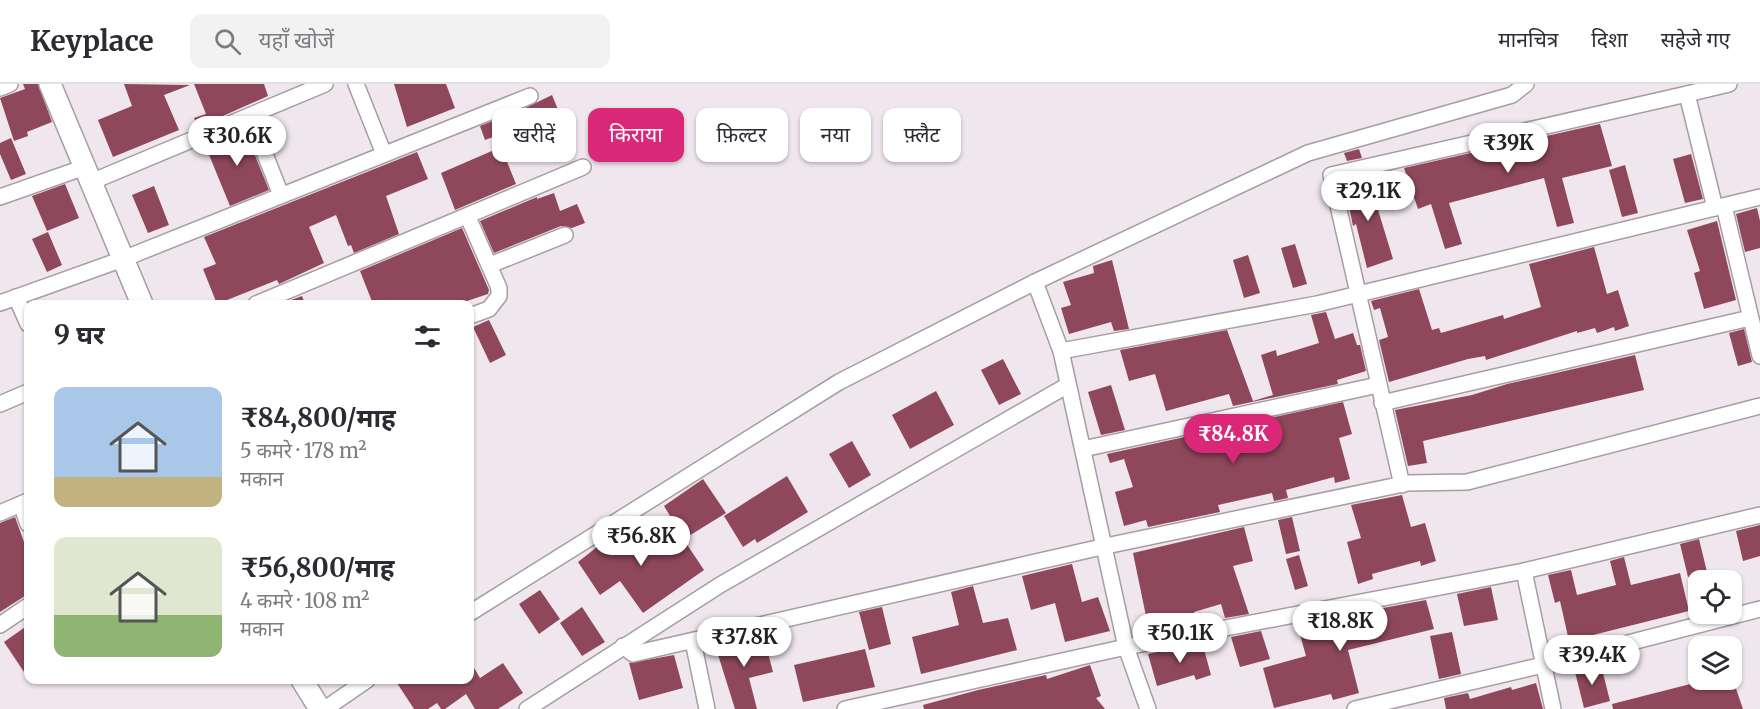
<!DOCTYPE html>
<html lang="hi">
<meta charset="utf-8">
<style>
:root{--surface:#fff;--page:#f2f2f3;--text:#2b2b33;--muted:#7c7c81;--line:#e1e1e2;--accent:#db2777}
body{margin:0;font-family:Merriweather,"Noto Sans Devanagari",serif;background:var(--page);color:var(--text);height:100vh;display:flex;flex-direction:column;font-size:22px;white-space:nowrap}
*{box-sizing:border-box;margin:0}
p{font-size:20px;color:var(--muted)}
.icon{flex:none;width:33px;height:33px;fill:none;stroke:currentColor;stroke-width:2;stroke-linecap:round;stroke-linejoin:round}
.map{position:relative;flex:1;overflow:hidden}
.drawer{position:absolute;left:24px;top:216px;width:450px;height:384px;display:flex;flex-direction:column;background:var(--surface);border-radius:12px;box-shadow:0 2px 4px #0004}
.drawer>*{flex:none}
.top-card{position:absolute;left:492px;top:24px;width:570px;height:54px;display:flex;gap:12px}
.controls{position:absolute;left:1688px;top:486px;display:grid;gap:12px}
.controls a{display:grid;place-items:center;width:54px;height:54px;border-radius:12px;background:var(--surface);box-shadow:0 2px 4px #0004;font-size:30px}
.price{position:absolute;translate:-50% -51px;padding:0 14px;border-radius:21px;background:#fff;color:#222;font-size:20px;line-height:39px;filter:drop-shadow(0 2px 3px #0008)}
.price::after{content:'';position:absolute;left:50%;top:36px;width:18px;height:14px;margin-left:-9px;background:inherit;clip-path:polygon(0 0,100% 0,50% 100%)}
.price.on{background:var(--accent);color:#fff}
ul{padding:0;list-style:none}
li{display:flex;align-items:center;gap:18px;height:150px;padding:0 30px}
li span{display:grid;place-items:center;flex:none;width:168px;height:120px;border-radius:12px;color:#555}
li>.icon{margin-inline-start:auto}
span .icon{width:72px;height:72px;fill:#fffc;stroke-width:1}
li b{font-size:26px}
h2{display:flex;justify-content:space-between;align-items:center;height:72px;padding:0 30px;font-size:26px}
.tag{padding:0 21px;border-radius:12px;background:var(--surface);box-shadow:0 2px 4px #0004;font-size:21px;line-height:54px}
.tag.on{background:var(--accent);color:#fff}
header{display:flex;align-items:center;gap:36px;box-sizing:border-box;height:84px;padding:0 30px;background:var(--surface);border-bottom:2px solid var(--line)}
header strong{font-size:28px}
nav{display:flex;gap:33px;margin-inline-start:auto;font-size:21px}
.search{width:420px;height:54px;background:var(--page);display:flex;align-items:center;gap:15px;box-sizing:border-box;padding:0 21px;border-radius:12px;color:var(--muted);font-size:22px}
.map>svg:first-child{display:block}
</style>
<header>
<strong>Keyplace</strong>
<div class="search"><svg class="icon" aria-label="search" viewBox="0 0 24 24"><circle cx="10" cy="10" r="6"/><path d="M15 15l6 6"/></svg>यहाँ खोजें</div>
<nav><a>मानचित्र</a><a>दिशा</a><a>सहेजे गए</a></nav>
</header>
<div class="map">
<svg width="1760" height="625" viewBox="0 0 1760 625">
<rect width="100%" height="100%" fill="#f0e6ed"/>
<g fill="#8f485b">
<polygon points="23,0 38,0 52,38 27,48 28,52 14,57 0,14 25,5"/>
<polygon points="124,0 190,1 164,11 179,46 113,73 98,36 132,22"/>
<polygon points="194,0 264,0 268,12 198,43 194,34 206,30"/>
<polygon points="394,0 446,0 455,24 407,43"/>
<polygon points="552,11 564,40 533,51 521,26"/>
<polygon points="495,36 501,50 485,56 480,42"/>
<polygon points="1600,40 1612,82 1562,94 1574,139 1557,143 1544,94 1449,119 1462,160 1445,165 1431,120 1418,125 1404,84"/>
<polygon points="244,44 269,106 230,122 205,61"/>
<polygon points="11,54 26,90 11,96 0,70 0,59"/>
<polygon points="501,63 516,100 455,126 441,89"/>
<polygon points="1359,65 1362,74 1347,77 1344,69"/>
<polygon points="417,68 428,95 386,112 399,150 354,169 351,161 348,162 336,131 309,143 324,179 279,200 277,196 217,220 203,185 216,180 204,153"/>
<polygon points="1691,70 1703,115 1685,119 1673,75"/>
<polygon points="1625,81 1638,129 1622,133 1609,86"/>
<polygon points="1368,93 1393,175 1367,184 1356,140 1353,142 1344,98"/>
<polygon points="65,100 79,134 47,147 32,112"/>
<polygon points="154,102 169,141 148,149 132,111"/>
<polygon points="554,109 560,127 577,120 585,139 572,144 561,142 494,169 480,137 537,113 537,115"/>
<polygon points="1757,124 1760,137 1760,164 1745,168 1736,130"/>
<polygon points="1717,137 1736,216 1704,225 1694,189 1700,187 1687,146"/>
<polygon points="462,144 489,206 488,210 458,220 373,220 360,187"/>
<polygon points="48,148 62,181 47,188 32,155"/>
<polygon points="1295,160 1307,200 1293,204 1281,164"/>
<polygon points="1594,163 1607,210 1618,206 1629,242 1615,247 1614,243 1597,249 1595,244 1577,249 1577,247 1486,276 1485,272 1468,275 1389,298 1379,256 1388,253 1380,224 1374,226 1371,217 1419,205 1432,246 1439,244 1441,249 1503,231 1504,235 1541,223 1529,180"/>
<polygon points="1248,171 1260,209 1244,214 1233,176"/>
<polygon points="1112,176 1129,245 1114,247 1111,238 1069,250 1061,224 1071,221 1063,198 1094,189 1093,182"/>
<polygon points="302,212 305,220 287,220 286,218"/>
<polygon points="1326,228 1335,255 1353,249 1357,261 1360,261 1366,287 1337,296 1338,300 1233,322 1229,310 1166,327 1155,290 1129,297 1120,266 1227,246 1253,317 1273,311 1261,271 1276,266 1277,272 1319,259 1311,231"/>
<polygon points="489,236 506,271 490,279 473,243"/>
<polygon points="1744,245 1752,278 1738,282 1729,249"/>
<polygon points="1635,271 1644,306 1423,357 1427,379 1408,382 1395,326 1472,311 1507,300"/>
<polygon points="1003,275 1021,310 999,321 981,286"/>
<polygon points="1111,301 1125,346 1101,351 1088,308"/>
<polygon points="936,307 954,341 910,365 892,331"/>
<polygon points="1343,318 1352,350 1339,354 1350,395 1335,399 1334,393 1286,406 1288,414 1274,417 1272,409 1218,421 1220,428 1148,443 1146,436 1124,442 1115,408 1133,403 1124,375 1110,379 1107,370"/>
<polygon points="852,357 871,391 849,404 829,370"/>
<polygon points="787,392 808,428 757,459 755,455 743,463 724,432"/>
<polygon points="703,395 726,429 684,455 664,422"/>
<polygon points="1402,411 1411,443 1425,439 1436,477 1421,482 1420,477 1372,490 1373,495 1358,500 1347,458 1361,454 1351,421"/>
<polygon points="15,433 28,469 28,510 0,528 0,439"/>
<polygon points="1292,433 1300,467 1286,470 1278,436"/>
<polygon points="639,438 660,468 682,453 704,486 643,529 620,497 600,511 578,478 602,459 604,462"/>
<polygon points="1760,441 1760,472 1743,477 1736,447"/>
<polygon points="1244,443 1253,477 1233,482 1249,530 1225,534 1221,520 1194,528 1197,540 1183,542 1179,529 1147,537 1133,469"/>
<polygon points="1699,455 1707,488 1688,493 1680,460"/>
<polygon points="1299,471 1308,502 1295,506 1286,475"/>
<polygon points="1624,473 1631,501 1680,489 1689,527 1569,557 1560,517 1555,519 1548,491 1571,486 1577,511 1616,501 1610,477"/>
<polygon points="1072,480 1082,518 1098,513 1110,547 1065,558 1055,519 1031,526 1022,492"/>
<polygon points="973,502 983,539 1008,534 1017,566 921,590 912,553 959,541 951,508"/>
<polygon points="1491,503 1498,536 1464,542 1457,510"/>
<polygon points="540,506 560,535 539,550 519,520"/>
<polygon points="1426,516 1434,545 1348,566 1359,609 1333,616 1331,610 1274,624 1263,584 1306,572 1297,540"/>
<polygon points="582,523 605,558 582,572 560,539"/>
<polygon points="882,523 891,560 869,566 859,528"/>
<polygon points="28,541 28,594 4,558"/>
<polygon points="1261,547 1270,575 1240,583 1231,553"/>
<polygon points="1452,548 1461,590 1439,595 1430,552"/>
<polygon points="750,554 751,557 764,554 773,588 749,594 757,625 735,625 715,561"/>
<polygon points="1202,558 1211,591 1196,596 1194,591 1157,602 1148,570"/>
<polygon points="865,565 875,603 803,618 794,581"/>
<polygon points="674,571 683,604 639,616 629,579"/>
<polygon points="470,577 480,594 503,579 523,609 498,625 475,625 466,610 445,625 441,625 437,619 428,625 414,625 395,596 470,596"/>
<polygon points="1090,581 1101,612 1096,614 1105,625 924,625 923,621 978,606 1046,591 1047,595"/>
<polygon points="1601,581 1610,617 1584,624 1575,588"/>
<polygon points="1706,596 1733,596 1743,625 1613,625 1612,620"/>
<polygon points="1536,599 1543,625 1446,625 1444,614 1468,609 1470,615 1511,603 1512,606"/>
</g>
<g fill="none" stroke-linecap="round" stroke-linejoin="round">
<g stroke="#a79da3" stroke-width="18">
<g id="street">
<polyline points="356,0 384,70"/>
<polyline points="0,4 10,0"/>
<polyline points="1687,10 1729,0"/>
<polyline points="250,32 281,111"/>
<polyline points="91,98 325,0"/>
<polyline points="0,113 85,83"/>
<polyline points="1724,122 1760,272"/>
<polyline points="468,133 499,204 499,212 489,225 470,232"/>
<polyline points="490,181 565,151"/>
<polyline points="1035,198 1061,267 1126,563 1148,625"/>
<polyline points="16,213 28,240"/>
<polyline points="0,219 123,175 530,12"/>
<polyline points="256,220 583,83"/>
<polyline points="1061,267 1317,220 1760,113"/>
<polyline points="1382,319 1750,234"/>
<polyline points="0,320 28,308"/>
<polyline points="1083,365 1378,301"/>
<polyline points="1402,401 1331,91 1687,10 1715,124"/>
<polyline points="21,420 28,440"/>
<polyline points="0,429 28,417"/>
<polyline points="1524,487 1553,625"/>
<polyline points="470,529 839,298 1035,198 1308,69 1512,11 1526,0"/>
<polyline points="0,541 28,522"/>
<polyline points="693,557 707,625"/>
<polyline points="623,562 633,570 1106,462 1408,399 1467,398 1760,322"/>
<polyline points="325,625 367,596"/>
<polyline points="527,625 720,501 1068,301"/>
<polyline points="845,625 1126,563 1524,487 1760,431"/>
<polyline points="1355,625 1543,581 1760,525"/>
</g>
</g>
<g stroke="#a79da3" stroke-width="24">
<g id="secondary">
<polyline points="50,0 142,220"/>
<polyline points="302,596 320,625"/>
</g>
</g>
<use href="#street" stroke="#fff" stroke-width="15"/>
<use href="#secondary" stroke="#fff" stroke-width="21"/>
</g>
</svg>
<div class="controls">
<a><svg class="icon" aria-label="locate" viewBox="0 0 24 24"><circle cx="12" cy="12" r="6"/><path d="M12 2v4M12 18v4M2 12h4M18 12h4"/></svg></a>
<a><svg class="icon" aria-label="layers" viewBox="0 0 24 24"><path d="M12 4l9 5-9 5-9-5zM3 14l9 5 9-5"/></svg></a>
</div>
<b class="price" style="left:237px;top:83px">₹30.6K</b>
<b class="price" style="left:1508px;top:90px">₹39K</b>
<b class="price" style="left:1368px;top:138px">₹29.1K</b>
<b class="price on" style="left:1233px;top:381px">₹84.8K</b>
<b class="price" style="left:641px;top:483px">₹56.8K</b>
<b class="price" style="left:1340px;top:568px">₹18.8K</b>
<b class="price" style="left:1180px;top:580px">₹50.1K</b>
<b class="price" style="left:744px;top:584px">₹37.8K</b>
<b class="price" style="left:1592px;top:602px">₹39.4K</b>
<div class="top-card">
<a class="tag">खरीदें</a>
<a class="tag on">किराया</a>
<a class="tag">फ़िल्टर</a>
<a class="tag">नया</a>
<a class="tag">फ़्लैट</a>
</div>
<section class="drawer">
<h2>9 घर<svg class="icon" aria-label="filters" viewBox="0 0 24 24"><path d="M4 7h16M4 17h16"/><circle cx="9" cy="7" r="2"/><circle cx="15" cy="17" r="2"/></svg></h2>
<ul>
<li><span style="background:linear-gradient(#a9c7e8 75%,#c2b280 0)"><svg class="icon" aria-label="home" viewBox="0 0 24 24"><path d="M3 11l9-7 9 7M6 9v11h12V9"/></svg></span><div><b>₹84,800/माह</b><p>5 कमरे · 178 m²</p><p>मकान</p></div></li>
<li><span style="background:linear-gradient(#dfe7d0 65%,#8fb573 0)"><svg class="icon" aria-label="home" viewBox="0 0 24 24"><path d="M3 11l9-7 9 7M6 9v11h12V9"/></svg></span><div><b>₹56,800/माह</b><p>4 कमरे · 108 m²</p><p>मकान</p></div></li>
</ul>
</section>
</div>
